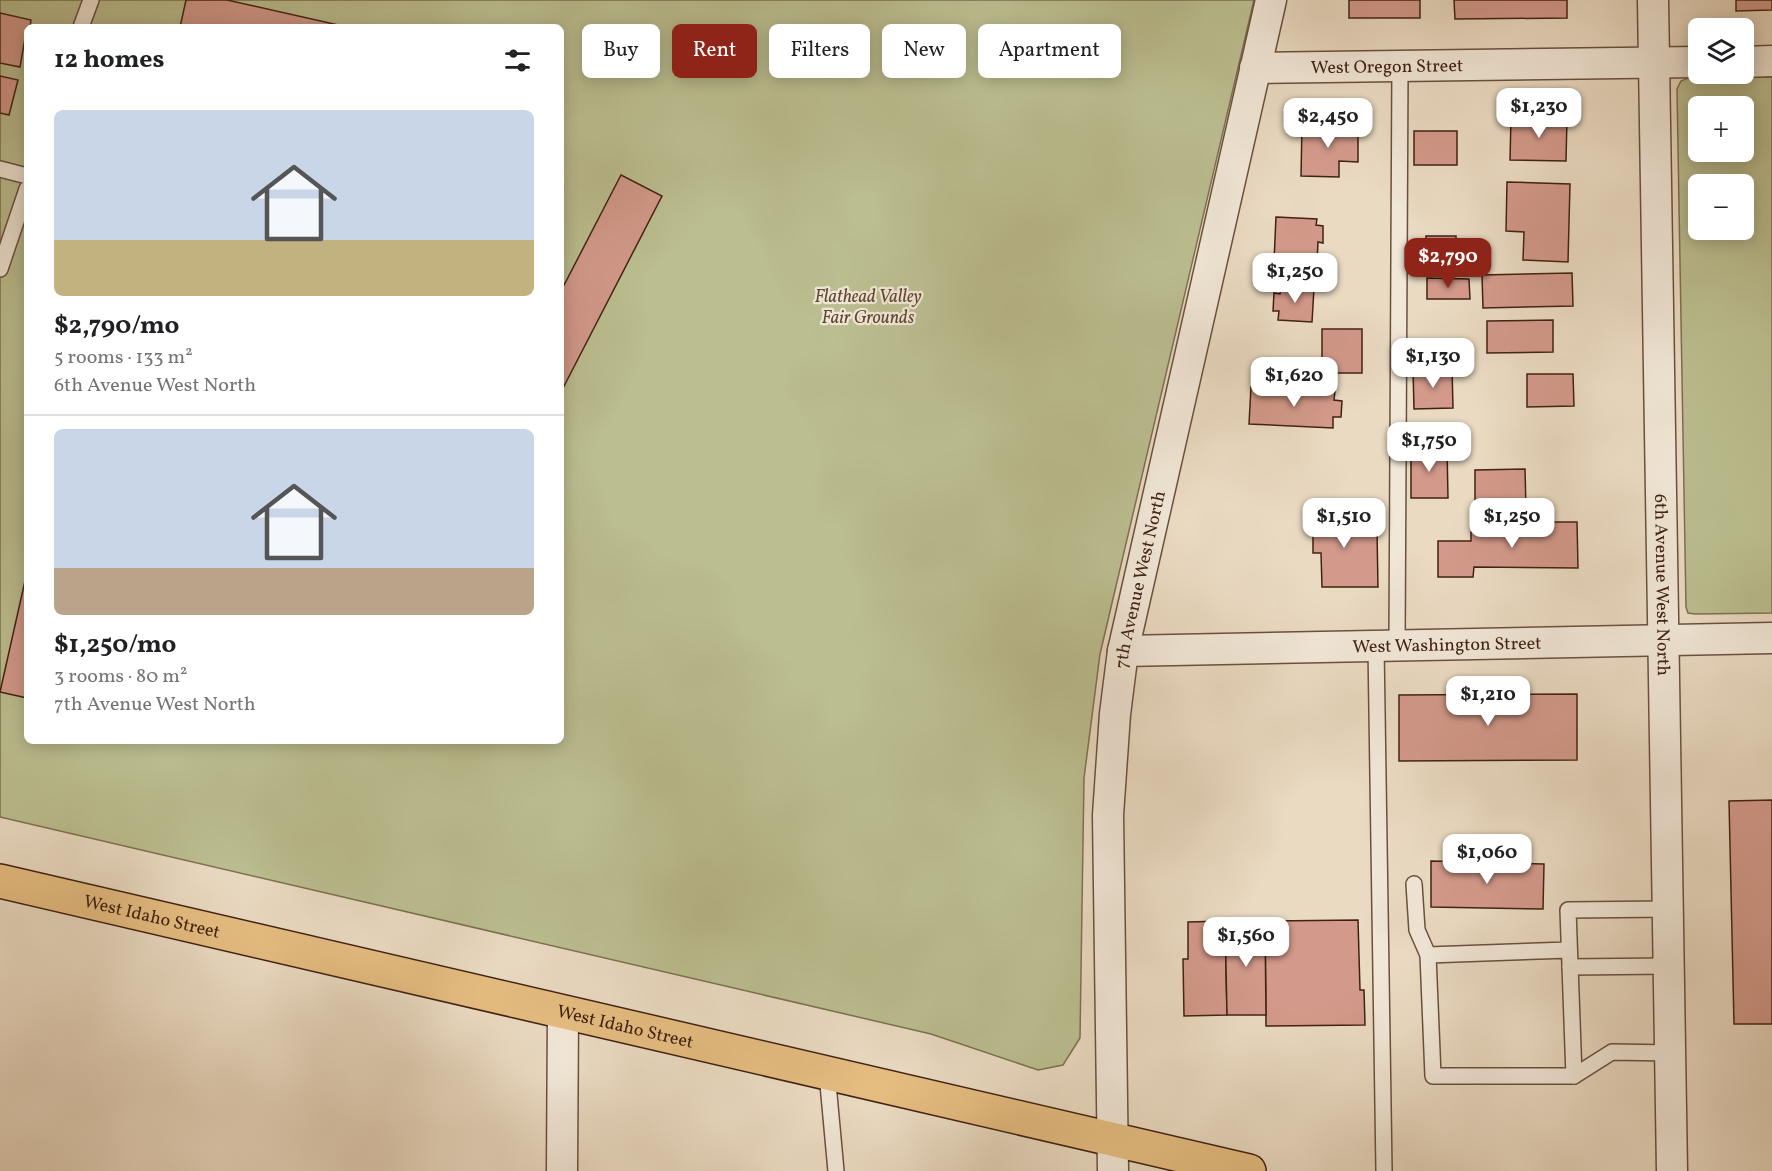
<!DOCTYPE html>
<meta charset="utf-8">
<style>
:root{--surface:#fff;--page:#f6f6f6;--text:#202124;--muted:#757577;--line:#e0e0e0;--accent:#8f2418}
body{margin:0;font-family:Vollkorn,serif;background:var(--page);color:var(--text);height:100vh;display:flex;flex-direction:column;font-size:22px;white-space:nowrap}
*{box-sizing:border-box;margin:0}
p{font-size:20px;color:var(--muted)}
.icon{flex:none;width:33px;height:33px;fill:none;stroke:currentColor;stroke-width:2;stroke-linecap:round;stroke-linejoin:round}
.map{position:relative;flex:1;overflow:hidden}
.panel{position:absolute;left:24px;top:24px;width:540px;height:720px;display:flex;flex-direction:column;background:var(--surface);border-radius:9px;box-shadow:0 3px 15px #0003}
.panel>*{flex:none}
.guide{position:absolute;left:582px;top:24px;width:570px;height:54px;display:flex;gap:12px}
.fabs{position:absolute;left:1688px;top:18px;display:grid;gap:12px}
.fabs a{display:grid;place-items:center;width:66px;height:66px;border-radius:9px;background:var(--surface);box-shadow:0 3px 15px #0003;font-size:30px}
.price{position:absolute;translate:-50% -51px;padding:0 14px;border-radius:12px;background:#fff;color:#222;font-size:20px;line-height:39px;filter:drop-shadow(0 2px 3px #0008)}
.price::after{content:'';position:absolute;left:50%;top:36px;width:18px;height:14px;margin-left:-9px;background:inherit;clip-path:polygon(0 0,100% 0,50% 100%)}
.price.selected{background:var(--accent);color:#fff}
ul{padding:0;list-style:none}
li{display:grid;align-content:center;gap:12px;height:318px;padding:0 30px}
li+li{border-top:2px solid var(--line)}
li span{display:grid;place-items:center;height:186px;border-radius:9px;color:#555}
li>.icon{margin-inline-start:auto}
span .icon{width:108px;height:108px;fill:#fffc;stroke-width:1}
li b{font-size:26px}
h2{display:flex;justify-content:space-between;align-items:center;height:72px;padding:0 30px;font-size:26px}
.pill{padding:0 21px;border-radius:9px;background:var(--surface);box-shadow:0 3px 15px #0003;font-size:21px;line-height:54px}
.pill.selected{background:var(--accent);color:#fff}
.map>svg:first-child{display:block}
</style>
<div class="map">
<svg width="1772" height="1171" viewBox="0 0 1772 1171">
<rect width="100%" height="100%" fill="#eadac2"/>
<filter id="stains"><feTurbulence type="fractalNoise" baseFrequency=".00333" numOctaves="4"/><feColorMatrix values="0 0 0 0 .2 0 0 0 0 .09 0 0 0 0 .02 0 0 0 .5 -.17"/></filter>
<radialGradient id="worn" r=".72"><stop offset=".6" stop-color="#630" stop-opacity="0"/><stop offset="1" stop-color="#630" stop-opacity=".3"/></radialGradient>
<g fill="#bbbe90" stroke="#7e7051" stroke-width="1.5" fill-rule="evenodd">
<path d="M0 0H1254L1100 654 1084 778 1080 1038 1063 1065 1038 1070 931 1034 0 817ZM27 27H561V741H27Z"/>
<path d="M1772 77V613L1695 614 1688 613 1686 607 1677 89 1681 81 1688 78ZM1743 106V152H1698V106ZM1698 184H1743V230H1698Z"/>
</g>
<g fill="#d3998a" stroke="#412212" stroke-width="1.5">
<polygon points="186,0 227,0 347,27 180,27"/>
<rect x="1349" y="0" width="71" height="18"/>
<polygon points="1454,0 1567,0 1567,18 1455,19"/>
<polygon points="1736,0 1772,0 1772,10 1736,11"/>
<polygon points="0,13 31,20 30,27 27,27 20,67 0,63"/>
<polygon points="0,76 18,80 9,115 0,113"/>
<polygon points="1511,118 1567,118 1566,161 1510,160"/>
<polygon points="1302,125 1358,127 1358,162 1339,161 1339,177 1301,176"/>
<rect x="1414" y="131" width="43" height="34"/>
<polygon points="621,175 662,196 561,392 561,291"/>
<polygon points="1507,182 1570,184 1568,262 1523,260 1524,232 1506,231"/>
<polygon points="1276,217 1317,219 1316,225 1323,226 1323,243 1318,242 1317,263 1274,261"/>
<polygon points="1426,236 1456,236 1456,265 1427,266"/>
<polygon points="1572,273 1573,306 1483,308 1482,275"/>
<polygon points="1427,278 1469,279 1470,299 1427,299"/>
<polygon points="1281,286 1314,288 1312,322 1278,320 1279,311 1273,311 1274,293 1280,294"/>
<polygon points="1553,320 1553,352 1487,353 1487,321"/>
<rect x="1322" y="329" width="40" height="44"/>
<polygon points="1452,368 1453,408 1414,409 1413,370"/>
<polygon points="1527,374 1573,374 1574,406 1527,407"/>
<polygon points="1251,387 1335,391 1334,400 1342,401 1341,417 1333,417 1333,428 1249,424"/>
<polygon points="1447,448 1448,498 1411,498 1411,449"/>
<polygon points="1525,469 1526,509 1475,509 1475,470"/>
<polygon points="1313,503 1348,503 1348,532 1377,532 1378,587 1322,587 1321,553 1313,553"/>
<polygon points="1502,522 1577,522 1578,568 1474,567 1473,577 1438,577 1438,541 1471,541 1471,532 1502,532"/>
<polygon points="27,572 27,698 0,692"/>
<polygon points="1577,694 1577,760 1399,761 1399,695"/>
<polygon points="1772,800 1772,1024 1734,1024 1729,801"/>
<polygon points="1431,861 1544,864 1543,909 1431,907"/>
<polygon points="1358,920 1360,990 1364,990 1365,1025 1266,1026 1265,921"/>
<polygon points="1225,921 1227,1015 1184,1016 1183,959 1188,959 1188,922"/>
<polygon points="1225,921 1265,921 1266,1015 1227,1015"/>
</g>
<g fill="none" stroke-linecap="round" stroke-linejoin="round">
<g stroke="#6b503e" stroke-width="18">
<g id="lane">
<polyline points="81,27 91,0"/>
<polyline points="0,169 27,176"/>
<polyline points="0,269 27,189"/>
<polyline points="1397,645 1400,66"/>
<polyline points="1376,646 1384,1171"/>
<polyline points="1414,884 1417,930 1428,955"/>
<polyline points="1569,950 1428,955 1433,1076 1574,1076 1568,910 1668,909"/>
<polyline points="1570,967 1669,966"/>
<polyline points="827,1073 836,1171"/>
<polyline points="1574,1076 1612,1052 1671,1053"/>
</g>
</g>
<g stroke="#6b503e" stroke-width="33">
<g id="street">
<path id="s1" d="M1653 0 1672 1171"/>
<polyline points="1743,62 1772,61"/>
<path id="s2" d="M1255 68 1698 62"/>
<path id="s3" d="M1123 651 1772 638"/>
<polyline points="562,1171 563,1012"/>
<path id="s4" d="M1113 1171 1108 815 1115 714 1123 651 1271 0"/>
</g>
</g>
<g stroke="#412212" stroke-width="36">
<g id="highway">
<path id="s5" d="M0 881 1249 1171"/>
</g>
</g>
<use href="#lane" stroke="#f1e7d7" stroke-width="15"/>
<use href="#street" stroke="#f1e7d7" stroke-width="30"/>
<use href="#highway" stroke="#e5bd81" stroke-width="33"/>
</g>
<g text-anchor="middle" stroke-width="4.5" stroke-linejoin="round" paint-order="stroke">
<g font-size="18" fill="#412212" stroke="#f1e7d7">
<text dy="6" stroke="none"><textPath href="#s2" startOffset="132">West Oregon Street</textPath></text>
<text dy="6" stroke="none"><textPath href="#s4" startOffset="594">7th Avenue West North</textPath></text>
<text dy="6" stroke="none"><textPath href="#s1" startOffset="585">6th Avenue West North</textPath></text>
<text dy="6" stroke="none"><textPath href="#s3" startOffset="324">West Washington Street</textPath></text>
<text dy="6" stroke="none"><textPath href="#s5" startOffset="156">West Idaho Street</textPath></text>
<text dy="6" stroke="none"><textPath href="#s5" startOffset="642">West Idaho Street</textPath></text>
</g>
<g font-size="18" font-style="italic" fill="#604932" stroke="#f1e7d7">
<text x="868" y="302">Flathead Valley<tspan x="868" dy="21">Fair Grounds</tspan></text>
</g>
</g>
<rect width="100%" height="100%" filter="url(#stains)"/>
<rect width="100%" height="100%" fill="url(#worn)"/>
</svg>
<div class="fabs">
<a><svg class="icon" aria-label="layers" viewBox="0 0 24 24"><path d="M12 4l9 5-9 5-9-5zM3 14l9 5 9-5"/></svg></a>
<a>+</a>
<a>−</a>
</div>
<b class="price" style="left:1539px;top:139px">$1,230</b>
<b class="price" style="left:1328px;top:149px">$2,450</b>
<b class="price selected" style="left:1448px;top:289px">$2,790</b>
<b class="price" style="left:1295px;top:304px">$1,250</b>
<b class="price" style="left:1433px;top:389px">$1,130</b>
<b class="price" style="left:1294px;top:408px">$1,620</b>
<b class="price" style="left:1429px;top:473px">$1,750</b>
<b class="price" style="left:1344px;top:549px">$1,510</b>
<b class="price" style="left:1512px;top:549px">$1,250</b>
<b class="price" style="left:1488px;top:727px">$1,210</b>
<b class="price" style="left:1487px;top:885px">$1,060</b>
<b class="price" style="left:1246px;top:968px">$1,560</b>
<div class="guide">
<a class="pill">Buy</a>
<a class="pill selected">Rent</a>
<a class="pill">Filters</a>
<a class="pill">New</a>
<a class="pill">Apartment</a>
</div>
<section class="panel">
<h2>12 homes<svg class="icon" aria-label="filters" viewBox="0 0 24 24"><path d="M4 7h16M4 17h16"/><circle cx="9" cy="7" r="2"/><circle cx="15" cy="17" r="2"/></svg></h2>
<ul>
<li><span style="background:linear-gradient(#c9d6e8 70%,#c2b280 0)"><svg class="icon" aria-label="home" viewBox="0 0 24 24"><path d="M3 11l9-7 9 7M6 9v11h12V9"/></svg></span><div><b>$2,790/mo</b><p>5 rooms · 133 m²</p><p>6th Avenue West North</p></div></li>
<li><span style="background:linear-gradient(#c9d6e8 75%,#b9a48a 0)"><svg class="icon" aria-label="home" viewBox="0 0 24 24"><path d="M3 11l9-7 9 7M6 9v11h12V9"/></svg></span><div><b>$1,250/mo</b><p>3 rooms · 80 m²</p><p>7th Avenue West North</p></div></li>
</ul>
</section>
</div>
